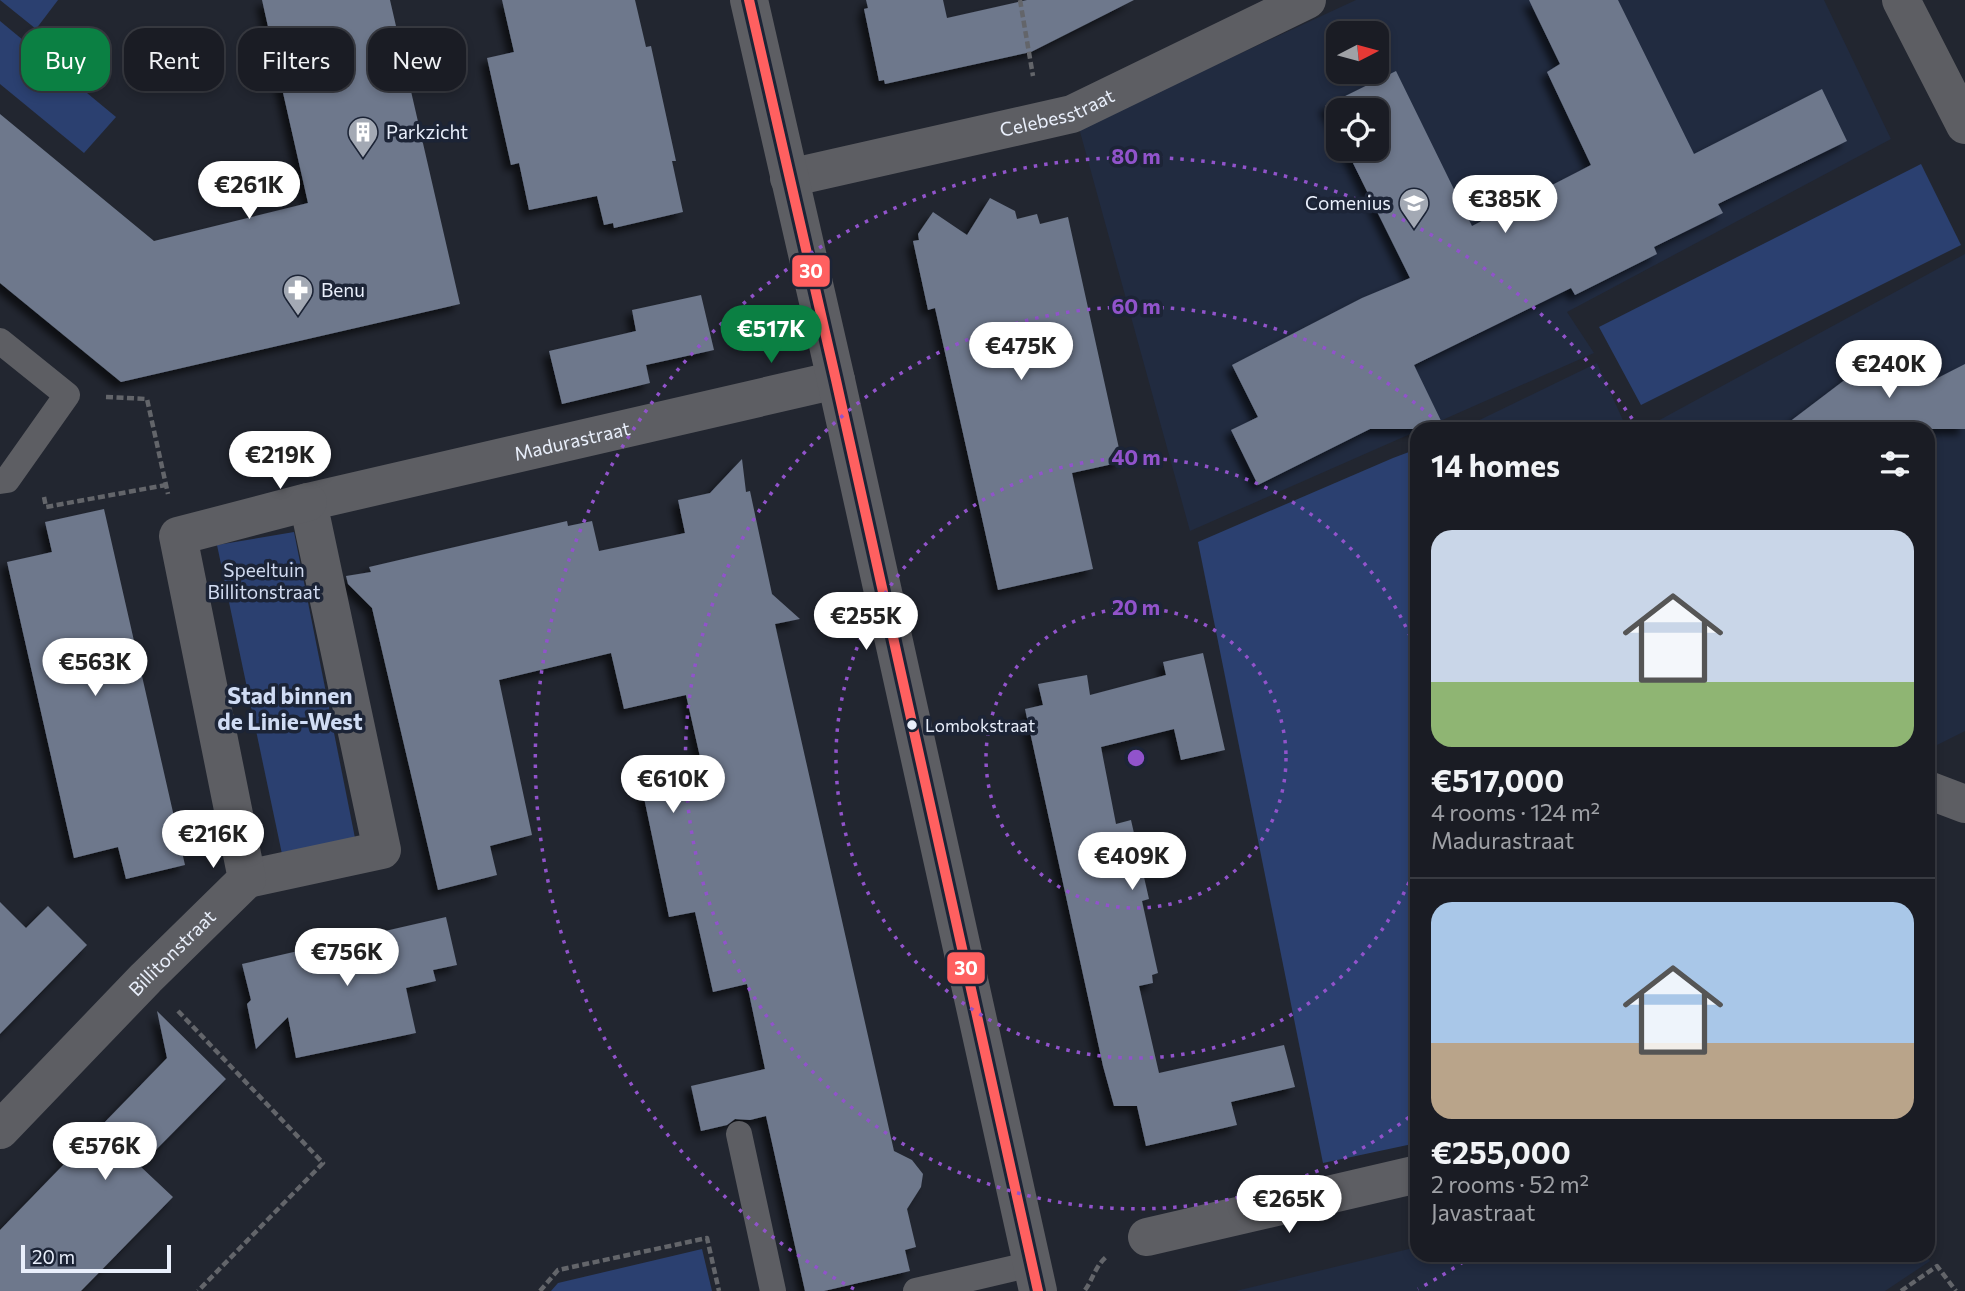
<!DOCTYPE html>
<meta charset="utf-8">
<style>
:root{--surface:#1a1c24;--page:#23252c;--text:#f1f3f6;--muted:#9fa1a6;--line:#383a41;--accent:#0b8043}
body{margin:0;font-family:Commissioner,sans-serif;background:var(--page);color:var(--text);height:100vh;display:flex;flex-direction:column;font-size:26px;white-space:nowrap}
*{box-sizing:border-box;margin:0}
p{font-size:23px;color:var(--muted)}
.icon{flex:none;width:38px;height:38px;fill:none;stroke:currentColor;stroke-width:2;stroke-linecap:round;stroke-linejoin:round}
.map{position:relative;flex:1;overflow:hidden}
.panel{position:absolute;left:1410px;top:422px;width:525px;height:840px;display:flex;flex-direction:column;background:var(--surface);border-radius:21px;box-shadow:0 4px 10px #0003,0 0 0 2px var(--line)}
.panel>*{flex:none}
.banner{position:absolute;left:21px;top:28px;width:665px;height:63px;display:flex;gap:14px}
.needle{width:46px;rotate:84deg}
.buttons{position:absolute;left:1326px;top:21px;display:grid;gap:14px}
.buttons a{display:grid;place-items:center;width:63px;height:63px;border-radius:14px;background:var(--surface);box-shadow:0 4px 10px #0003,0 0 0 2px var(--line);font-size:35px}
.scale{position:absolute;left:21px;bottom:18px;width:150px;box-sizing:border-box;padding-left:7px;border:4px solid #e9effb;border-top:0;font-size:19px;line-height:24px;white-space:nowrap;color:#e9effb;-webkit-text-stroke:5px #1c2436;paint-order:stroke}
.price{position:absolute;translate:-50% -60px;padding:0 16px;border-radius:24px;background:#fff;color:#222;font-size:23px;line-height:46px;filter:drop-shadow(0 2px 4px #0008)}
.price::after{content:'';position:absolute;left:50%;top:42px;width:21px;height:16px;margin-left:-10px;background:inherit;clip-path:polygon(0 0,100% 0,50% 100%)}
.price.current{background:var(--accent);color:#fff}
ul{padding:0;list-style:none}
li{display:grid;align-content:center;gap:14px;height:371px;padding:0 21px}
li+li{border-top:2px solid var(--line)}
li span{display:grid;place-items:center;height:217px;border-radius:21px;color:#555}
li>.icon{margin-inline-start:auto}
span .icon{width:126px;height:126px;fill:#fffc;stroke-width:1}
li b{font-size:30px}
h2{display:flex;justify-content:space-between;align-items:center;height:84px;padding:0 21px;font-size:30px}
.chip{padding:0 24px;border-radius:21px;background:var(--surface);box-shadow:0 4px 10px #0003,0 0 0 2px var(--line);font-size:24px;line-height:63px}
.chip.current{background:var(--accent);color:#fff}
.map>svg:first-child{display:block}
</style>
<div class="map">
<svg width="1965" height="1291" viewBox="0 0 1965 1291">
<defs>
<filter id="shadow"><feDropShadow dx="-6" dy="6" stdDeviation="3.5" flood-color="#0009"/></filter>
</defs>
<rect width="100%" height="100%" fill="#222630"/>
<g fill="#212b40" fill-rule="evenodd">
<path d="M1356 0H1824L1891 139 1567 312 1594 353 1422 429H1418L1417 431 1190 531 1079 128ZM1339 33H1377V72H1339ZM1339 110H1377V149H1339Z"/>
<polygon points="1965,254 1965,731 1929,749 1928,429 1643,429"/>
<polygon points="1597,363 1627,429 1461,429"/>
<polygon points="1417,1247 1418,1255 1926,1255 1930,1261 1885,1291 1236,1291"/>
</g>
<g fill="#2b4070">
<polygon points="0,0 58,0 36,29"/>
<polygon points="0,21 116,117 84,153 0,84"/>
<polygon points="1921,164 1961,245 1641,405 1599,327"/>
<polygon points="1417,449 1417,1143 1323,1163 1198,542 1393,458"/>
<polygon points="294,532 355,838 282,854 217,545"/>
<polygon points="702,1249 712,1291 551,1291 558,1283"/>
</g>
<g fill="#6e788c" filter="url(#shadow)">
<polygon points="262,0 390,0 460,304 121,382 0,283 0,114 154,241 308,203"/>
<polygon points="502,0 635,0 646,47 651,46 676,161 672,161 683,212 614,228 613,223 604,225 597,196 529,210 519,163 511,165 487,58 514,52"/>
<polygon points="866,0 943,0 947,18 1027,0 1134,0 1031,52 885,84 884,80 879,81 864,9 868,8"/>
<polygon points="1529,0 1618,0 1694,154 1822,89 1847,141 1718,204 1723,213 1654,247 1657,254 1575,295 1571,288 1414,365 1445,429 1370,429 1258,485 1231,430 1258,417 1232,365 1362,298 1410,278 1346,149 1377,149 1377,110 1339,110 1339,134 1325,106 1396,71 1472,226 1591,165 1547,72 1560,64"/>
<polygon points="990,198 1015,211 1017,219 1037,214 1040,224 1068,217 1122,462 1072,473 1093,569 998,590 935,308 928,310 913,241 919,240 918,234 933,212 967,235"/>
<polygon points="701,295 714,350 646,365 650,383 562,404 549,351 636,331 632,310"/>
<polygon points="1903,349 1922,386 1965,364 1965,429 1780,429 1863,366"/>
<polygon points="742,459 746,492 750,491 772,594 800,619 775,624 894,1151 912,1160 923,1174 921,1187 907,1209 916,1247 905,1250 910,1271 824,1291 805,1291 766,1116 750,1120 735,1119 727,1125 701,1131 691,1086 765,1069 747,984 713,992 695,912 669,917 643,793 705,779 686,695 624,709 611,653 499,680 532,835 490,846 497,875 438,890 372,608 348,584 346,576 371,572 369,567 567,521 568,526 592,521 599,551 685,533 678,500 710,493"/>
<polygon points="104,509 185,865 126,879 118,847 74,858 7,562 52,552 45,522"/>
<polygon points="1203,653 1225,750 1181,760 1174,729 1101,747 1116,824 1131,820 1149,899 1142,901 1158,973 1152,975 1153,983 1139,986 1159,1073 1284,1045 1295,1087 1231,1102 1237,1125 1146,1146 1137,1106 1114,1106 1103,1066 1025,709 1043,705 1038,684 1087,675 1090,695 1166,675 1163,662"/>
<polygon points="0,902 26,928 48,906 87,945 0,1034"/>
<polygon points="446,917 457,965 433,970 436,981 406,988 416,1033 296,1058 288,1017 256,1049 247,1004 251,1000 242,964"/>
<polygon points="157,1011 226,1079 140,1166 173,1197 81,1291 0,1291 0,1230 167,1058"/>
</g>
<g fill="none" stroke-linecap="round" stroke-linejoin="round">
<g stroke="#63656a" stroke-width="4.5" stroke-dasharray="7 3.5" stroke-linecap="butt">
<polyline points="1020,0 1033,76"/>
<polyline points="106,397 147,399 168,494"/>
<polyline points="44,497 46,507 166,485"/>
<polyline points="178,1011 323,1163 198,1291"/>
<path d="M1085 1290C1093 1279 1095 1267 1106 1257"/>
<polyline points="540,1291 558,1270 707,1238 719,1291"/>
<polyline points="1901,1291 1937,1266 1956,1291"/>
</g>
<g stroke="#5d5e63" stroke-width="26">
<polyline points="0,341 67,395 7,480 0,481"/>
<polyline points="739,1134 773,1291"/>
<polyline points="916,1291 1032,1264"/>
</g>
<g stroke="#5d5e63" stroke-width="38">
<polyline points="1901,0 1965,125"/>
<path id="s1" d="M789 178 1072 114 1307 0"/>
<polyline points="1928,790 1965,804"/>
<path id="s2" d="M247 879 382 850 308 502 836 380"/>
<path id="s3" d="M0 1130 146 978 247 879 178 536 308 502"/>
<polyline points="1147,1237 1418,1174"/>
</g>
<polyline stroke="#5d5e63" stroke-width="38" points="749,0 836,380 1038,1291"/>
<g stroke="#1c2436" stroke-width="16">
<polyline id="bus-1" points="749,0 836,380 1038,1291"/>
</g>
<use href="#bus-1" stroke="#ff6060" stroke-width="10"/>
</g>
<g fill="none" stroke="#9153cb" stroke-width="3.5" stroke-dasharray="3.5 7">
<circle cx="1136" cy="758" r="150"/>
<path d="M1417 863A300 300 0 1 1 1417 653"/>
<path d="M1417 1111A451 451 0 1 1 1444 428"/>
<path d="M1472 1256A601 601 0 0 1 1418 1289M854 1289A601 601 0 1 1 1637 426"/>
</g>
<defs>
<g id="building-pin" transform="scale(1.575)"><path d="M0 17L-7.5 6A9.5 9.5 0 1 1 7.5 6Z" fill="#a3a9b4" stroke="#1c2436"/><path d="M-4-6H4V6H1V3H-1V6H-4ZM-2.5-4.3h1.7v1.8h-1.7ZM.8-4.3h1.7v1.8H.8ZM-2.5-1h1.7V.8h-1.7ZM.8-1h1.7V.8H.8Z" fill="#fff"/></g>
<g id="school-pin" transform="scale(1.575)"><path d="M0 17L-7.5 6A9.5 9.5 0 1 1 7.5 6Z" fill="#a3a9b4" stroke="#1c2436"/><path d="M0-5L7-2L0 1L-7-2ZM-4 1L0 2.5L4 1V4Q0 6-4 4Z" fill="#fff"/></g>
<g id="pharmacy-pin" transform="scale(1.575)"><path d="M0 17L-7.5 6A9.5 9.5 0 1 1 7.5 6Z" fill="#a3a9b4" stroke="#1c2436"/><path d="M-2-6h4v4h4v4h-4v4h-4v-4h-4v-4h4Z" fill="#fff"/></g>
</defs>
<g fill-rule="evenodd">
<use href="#building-pin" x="363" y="132"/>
<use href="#school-pin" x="1414" y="203"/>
<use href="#pharmacy-pin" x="298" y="290"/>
</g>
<circle fill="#e9effb" stroke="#1c2436" stroke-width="2.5" cx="912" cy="725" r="6"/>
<g text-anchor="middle" stroke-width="7" stroke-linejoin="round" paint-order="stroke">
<g font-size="17" fill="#e9effb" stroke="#1c2436" text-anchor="start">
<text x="925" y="732">Lombokstraat</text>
</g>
<g font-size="19" fill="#e9effb" stroke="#1c2436">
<text dy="7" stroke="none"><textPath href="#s1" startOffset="276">Celebesstraat</textPath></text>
<text dy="7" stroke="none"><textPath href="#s2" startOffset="765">Madurastraat</textPath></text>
<text dy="7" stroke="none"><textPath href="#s3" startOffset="247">Billitonstraat</textPath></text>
</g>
<g font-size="19" fill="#e9effb" stroke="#1c2436" text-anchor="start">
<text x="386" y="139">Parkzicht</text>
<text x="1391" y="210" text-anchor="end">Comenius</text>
<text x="321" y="297">Benu</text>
</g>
<g font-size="19" fill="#d2dcf1" stroke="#1c2436">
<text x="264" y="577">Speeltuin<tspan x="264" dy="22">Billitonstraat</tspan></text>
</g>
<g font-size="23" font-weight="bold" fill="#d0dcf4" stroke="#1c2436">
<text x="290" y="704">Stad binnen<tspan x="290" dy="26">de Linie-West</tspan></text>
</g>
</g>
<circle cx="1136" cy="758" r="10" fill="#9153cb" stroke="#1c2436" stroke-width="3.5"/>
<g font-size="21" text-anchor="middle" font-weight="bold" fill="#9153cb" stroke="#1c2436" stroke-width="7" stroke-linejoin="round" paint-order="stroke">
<text x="1136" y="164">80 m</text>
<text x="1136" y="314">60 m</text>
<text x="1136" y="465">40 m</text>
<text x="1136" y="615">20 m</text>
</g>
<g stroke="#1c2436" stroke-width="2.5">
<rect x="791" y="254" width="40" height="34" rx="7" fill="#ff6060"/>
<rect x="946" y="951" width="40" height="34" rx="7" fill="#ff6060"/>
</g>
<g font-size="19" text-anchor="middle" font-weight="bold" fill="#fff">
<text x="811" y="278">30</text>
<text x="966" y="975">30</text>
</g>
</svg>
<div class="buttons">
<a><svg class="needle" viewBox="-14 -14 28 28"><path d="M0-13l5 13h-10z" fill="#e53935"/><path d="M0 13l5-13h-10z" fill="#9fa1a6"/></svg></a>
<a><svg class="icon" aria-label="locate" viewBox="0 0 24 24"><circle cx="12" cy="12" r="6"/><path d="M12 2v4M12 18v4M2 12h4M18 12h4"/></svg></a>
</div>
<div class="scale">20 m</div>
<b class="price" style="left:249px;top:221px">€261K</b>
<b class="price" style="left:1505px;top:235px">€385K</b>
<b class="price current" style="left:771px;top:365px">€517K</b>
<b class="price" style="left:1021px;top:382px">€475K</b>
<b class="price" style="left:1889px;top:400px">€240K</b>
<b class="price" style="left:280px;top:491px">€219K</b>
<b class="price" style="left:866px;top:652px">€255K</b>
<b class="price" style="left:95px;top:698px">€563K</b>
<b class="price" style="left:673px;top:815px">€610K</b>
<b class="price" style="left:213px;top:870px">€216K</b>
<b class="price" style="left:1132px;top:892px">€409K</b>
<b class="price" style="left:347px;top:988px">€756K</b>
<b class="price" style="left:105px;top:1182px">€576K</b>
<b class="price" style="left:1289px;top:1235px">€265K</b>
<div class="banner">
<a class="chip current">Buy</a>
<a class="chip">Rent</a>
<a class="chip">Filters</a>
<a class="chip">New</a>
</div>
<section class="panel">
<h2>14 homes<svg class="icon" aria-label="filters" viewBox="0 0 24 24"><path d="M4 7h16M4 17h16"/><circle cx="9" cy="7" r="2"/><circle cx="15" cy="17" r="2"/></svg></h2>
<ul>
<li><span style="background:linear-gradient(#c9d6e8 70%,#8fb573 0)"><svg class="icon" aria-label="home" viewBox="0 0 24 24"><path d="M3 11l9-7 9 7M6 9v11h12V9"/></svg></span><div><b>€517,000</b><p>4 rooms · 124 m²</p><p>Madurastraat</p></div></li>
<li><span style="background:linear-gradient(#a9c7e8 65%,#b9a48a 0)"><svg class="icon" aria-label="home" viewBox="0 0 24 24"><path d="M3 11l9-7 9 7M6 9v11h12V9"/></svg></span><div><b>€255,000</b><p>2 rooms · 52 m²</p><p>Javastraat</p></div></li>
</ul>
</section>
</div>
